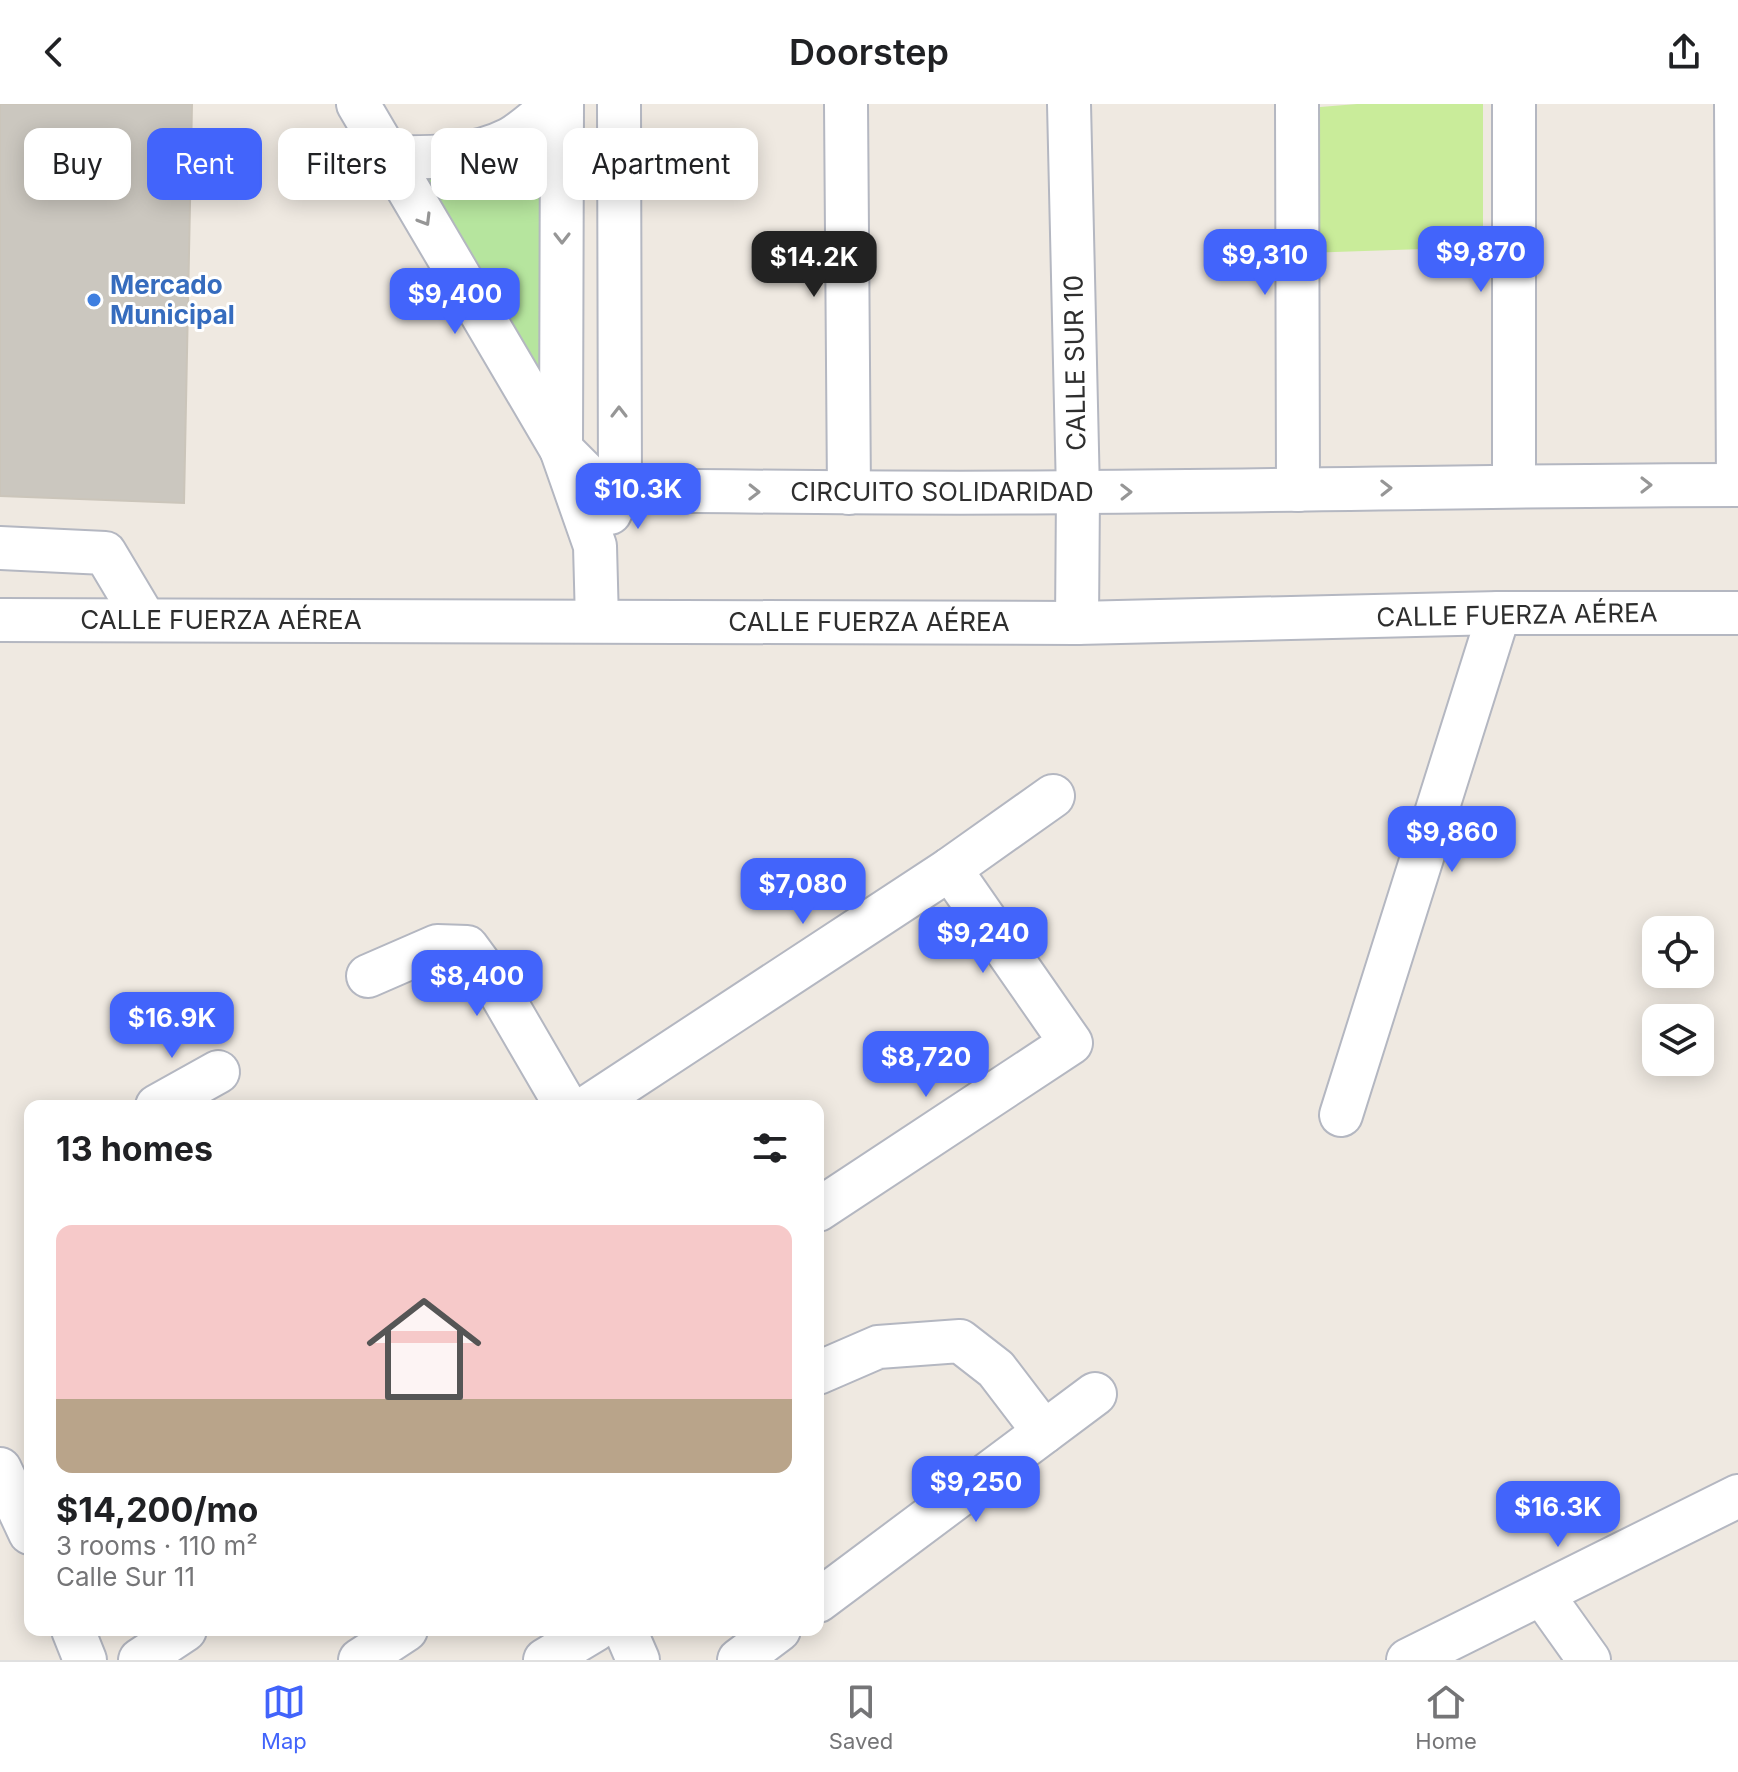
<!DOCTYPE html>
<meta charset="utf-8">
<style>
:root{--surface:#fff;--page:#f2f2f2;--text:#202124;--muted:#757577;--line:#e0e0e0;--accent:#4264fb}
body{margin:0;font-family:Inter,sans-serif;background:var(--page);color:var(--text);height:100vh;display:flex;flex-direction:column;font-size:30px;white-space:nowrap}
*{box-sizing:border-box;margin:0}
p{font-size:26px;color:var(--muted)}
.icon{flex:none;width:44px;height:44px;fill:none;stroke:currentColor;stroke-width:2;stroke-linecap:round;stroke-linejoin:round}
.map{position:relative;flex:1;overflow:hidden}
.details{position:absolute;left:24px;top:996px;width:800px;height:536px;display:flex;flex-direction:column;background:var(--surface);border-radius:16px;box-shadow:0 4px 20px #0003}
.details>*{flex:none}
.top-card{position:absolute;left:24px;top:24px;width:800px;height:72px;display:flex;gap:16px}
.buttons{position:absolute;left:1642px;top:812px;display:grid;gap:16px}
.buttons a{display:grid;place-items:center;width:72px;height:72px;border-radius:16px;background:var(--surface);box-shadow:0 4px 20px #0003;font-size:40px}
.price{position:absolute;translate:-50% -68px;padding:0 18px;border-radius:16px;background:var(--accent);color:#fff;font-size:26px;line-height:52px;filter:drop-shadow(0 2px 4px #0008)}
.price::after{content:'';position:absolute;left:50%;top:48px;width:24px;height:18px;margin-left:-12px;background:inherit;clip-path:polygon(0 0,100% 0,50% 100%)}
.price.on{background:#222;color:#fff}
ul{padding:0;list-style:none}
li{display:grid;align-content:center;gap:16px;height:424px;padding:0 32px}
li span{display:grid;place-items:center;height:248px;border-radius:16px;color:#555}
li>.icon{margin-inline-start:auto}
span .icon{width:144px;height:144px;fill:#fffc;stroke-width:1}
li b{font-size:34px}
h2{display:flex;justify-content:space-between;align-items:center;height:96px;padding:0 32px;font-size:34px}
.tag{padding:0 28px;border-radius:16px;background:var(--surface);box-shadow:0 4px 20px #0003;font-size:28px;line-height:72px}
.tag.on{background:var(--accent);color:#fff}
header{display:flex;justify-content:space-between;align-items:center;height:104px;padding:0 32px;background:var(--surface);font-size:36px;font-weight:600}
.tab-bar{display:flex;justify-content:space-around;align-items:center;height:112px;border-top:2px solid var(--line);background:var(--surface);font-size:22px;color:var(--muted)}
.tab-bar a{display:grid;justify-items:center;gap:4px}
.tab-bar .on{color:var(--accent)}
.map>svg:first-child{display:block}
</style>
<header><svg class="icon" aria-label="back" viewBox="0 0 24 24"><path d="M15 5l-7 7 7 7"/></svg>Doorstep<svg class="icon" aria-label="share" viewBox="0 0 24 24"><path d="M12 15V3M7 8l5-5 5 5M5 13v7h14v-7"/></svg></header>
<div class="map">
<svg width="1738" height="1556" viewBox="0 0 1738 1556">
<rect width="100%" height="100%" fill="#efe9e1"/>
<polygon fill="#b6e59e" points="549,17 553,322 398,56"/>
<polygon fill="#c9ec9a" points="1357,0 1483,0 1483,143 1305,149 1308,4"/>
<polygon fill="#cbc7bf" stroke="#cbc5ba" stroke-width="2" points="0,0 192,0 184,399 0,392"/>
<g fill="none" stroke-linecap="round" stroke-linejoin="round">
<g stroke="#b4b7c1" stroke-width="46">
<g id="minor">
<path d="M358 0 561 345 594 378 620 386C773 388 926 390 1079 388 1299 387 1518 381 1738 381"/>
<polyline points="562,0 561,345 595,442 597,517"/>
<polyline points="846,0 849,389"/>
<polyline points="1069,0 1078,388 1077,519"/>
<polyline points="1297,0 1298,386"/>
<polyline points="1736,0 1738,381"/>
<path d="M387 53C428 54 473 54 510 35 526 26 541 11 555 0"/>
<polyline points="1514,380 1514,0"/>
<polyline points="610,409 620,386 619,0"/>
<polyline points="0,444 105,449 145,516"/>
<polyline points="0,516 1077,519 1499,509 1738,509"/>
<polyline points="368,872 437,842 467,843 498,885 566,1002"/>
<polyline points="157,1002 218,968"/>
<polyline points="589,1002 950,765 1053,692"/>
<polyline points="1341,1011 1499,509"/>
<polyline points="818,1106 1071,939 950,765"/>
<polyline points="818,1269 878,1243 960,1237 996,1265 1044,1328"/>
<polyline points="0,1365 30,1429"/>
<polyline points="1542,1490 1589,1556"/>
<polyline points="818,1497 1095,1290"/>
<polyline points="73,1526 85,1556"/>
<polyline points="625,1526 638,1556"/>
<polyline points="140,1556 185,1526"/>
<polyline points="360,1556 406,1526"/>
<polyline points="545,1556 595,1526"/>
<polyline points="739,1556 779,1526"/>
<polyline points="1408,1556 1738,1392"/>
</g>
</g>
<use href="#minor" stroke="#fff" stroke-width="42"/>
</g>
<defs><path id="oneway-chevron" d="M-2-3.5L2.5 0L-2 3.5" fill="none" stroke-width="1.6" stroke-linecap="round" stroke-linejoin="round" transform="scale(2)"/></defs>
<g stroke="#969696">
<use href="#oneway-chevron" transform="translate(425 116) rotate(59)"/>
<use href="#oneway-chevron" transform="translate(562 134) rotate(90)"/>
<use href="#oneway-chevron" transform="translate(619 308) rotate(-90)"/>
<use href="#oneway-chevron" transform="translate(1646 381)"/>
<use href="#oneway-chevron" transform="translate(1386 384) rotate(-1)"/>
<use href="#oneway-chevron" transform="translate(754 388) rotate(1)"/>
<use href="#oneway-chevron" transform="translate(1126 388) rotate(-1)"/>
</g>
<circle fill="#3f7fe0" stroke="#fff" stroke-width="3" cx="94" cy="196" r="8"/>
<g text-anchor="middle" stroke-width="6" stroke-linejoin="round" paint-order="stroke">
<g font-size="26" font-weight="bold" fill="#366cbe" stroke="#fff" text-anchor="start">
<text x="110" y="190">Mercado<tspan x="110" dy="30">Municipal</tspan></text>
</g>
<g font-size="26" fill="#2e2e2e" stroke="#fff">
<text transform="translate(1075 259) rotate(-91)" y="9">CALLE SUR 10</text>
<text x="942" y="397">CIRCUITO SOLIDARIDAD</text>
<text transform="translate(1517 511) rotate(-1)" y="9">CALLE FUERZA AÉREA</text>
<text x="221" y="525">CALLE FUERZA AÉREA</text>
<text x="869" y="527">CALLE FUERZA AÉREA</text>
</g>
</g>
</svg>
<div class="buttons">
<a><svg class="icon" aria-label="locate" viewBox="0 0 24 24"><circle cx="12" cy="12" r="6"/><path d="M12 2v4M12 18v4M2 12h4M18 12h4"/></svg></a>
<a><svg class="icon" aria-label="layers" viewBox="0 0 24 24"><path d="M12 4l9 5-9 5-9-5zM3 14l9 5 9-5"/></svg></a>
</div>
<b class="price" style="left:1481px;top:190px">$9,870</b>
<b class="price" style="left:1265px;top:193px">$9,310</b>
<b class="price on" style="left:814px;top:195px">$14.2K</b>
<b class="price" style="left:455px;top:232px">$9,400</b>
<b class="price" style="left:638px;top:427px">$10.3K</b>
<b class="price" style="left:1452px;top:770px">$9,860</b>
<b class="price" style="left:803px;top:822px">$7,080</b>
<b class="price" style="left:983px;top:871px">$9,240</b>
<b class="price" style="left:477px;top:914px">$8,400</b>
<b class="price" style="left:172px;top:956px">$16.9K</b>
<b class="price" style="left:926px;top:995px">$8,720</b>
<b class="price" style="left:976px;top:1420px">$9,250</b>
<b class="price" style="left:1558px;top:1445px">$16.3K</b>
<div class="top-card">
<a class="tag">Buy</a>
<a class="tag on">Rent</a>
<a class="tag">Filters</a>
<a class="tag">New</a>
<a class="tag">Apartment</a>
</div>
<section class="details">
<h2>13 homes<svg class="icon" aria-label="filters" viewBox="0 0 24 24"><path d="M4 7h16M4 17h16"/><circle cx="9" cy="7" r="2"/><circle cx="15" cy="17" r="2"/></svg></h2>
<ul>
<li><span style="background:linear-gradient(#f6c9c9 70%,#b9a48a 0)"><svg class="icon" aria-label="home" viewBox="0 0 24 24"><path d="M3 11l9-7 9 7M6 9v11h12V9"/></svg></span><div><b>$14,200/mo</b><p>3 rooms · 110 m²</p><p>Calle Sur 11</p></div></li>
</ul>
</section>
</div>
<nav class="tab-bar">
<a class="on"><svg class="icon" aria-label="map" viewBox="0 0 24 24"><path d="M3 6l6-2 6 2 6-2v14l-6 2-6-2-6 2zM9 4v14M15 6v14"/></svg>Map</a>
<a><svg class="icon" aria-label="saved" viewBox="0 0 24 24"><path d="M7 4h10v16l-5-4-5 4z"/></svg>Saved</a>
<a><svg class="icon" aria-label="home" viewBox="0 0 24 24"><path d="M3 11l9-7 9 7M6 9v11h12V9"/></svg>Home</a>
</nav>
